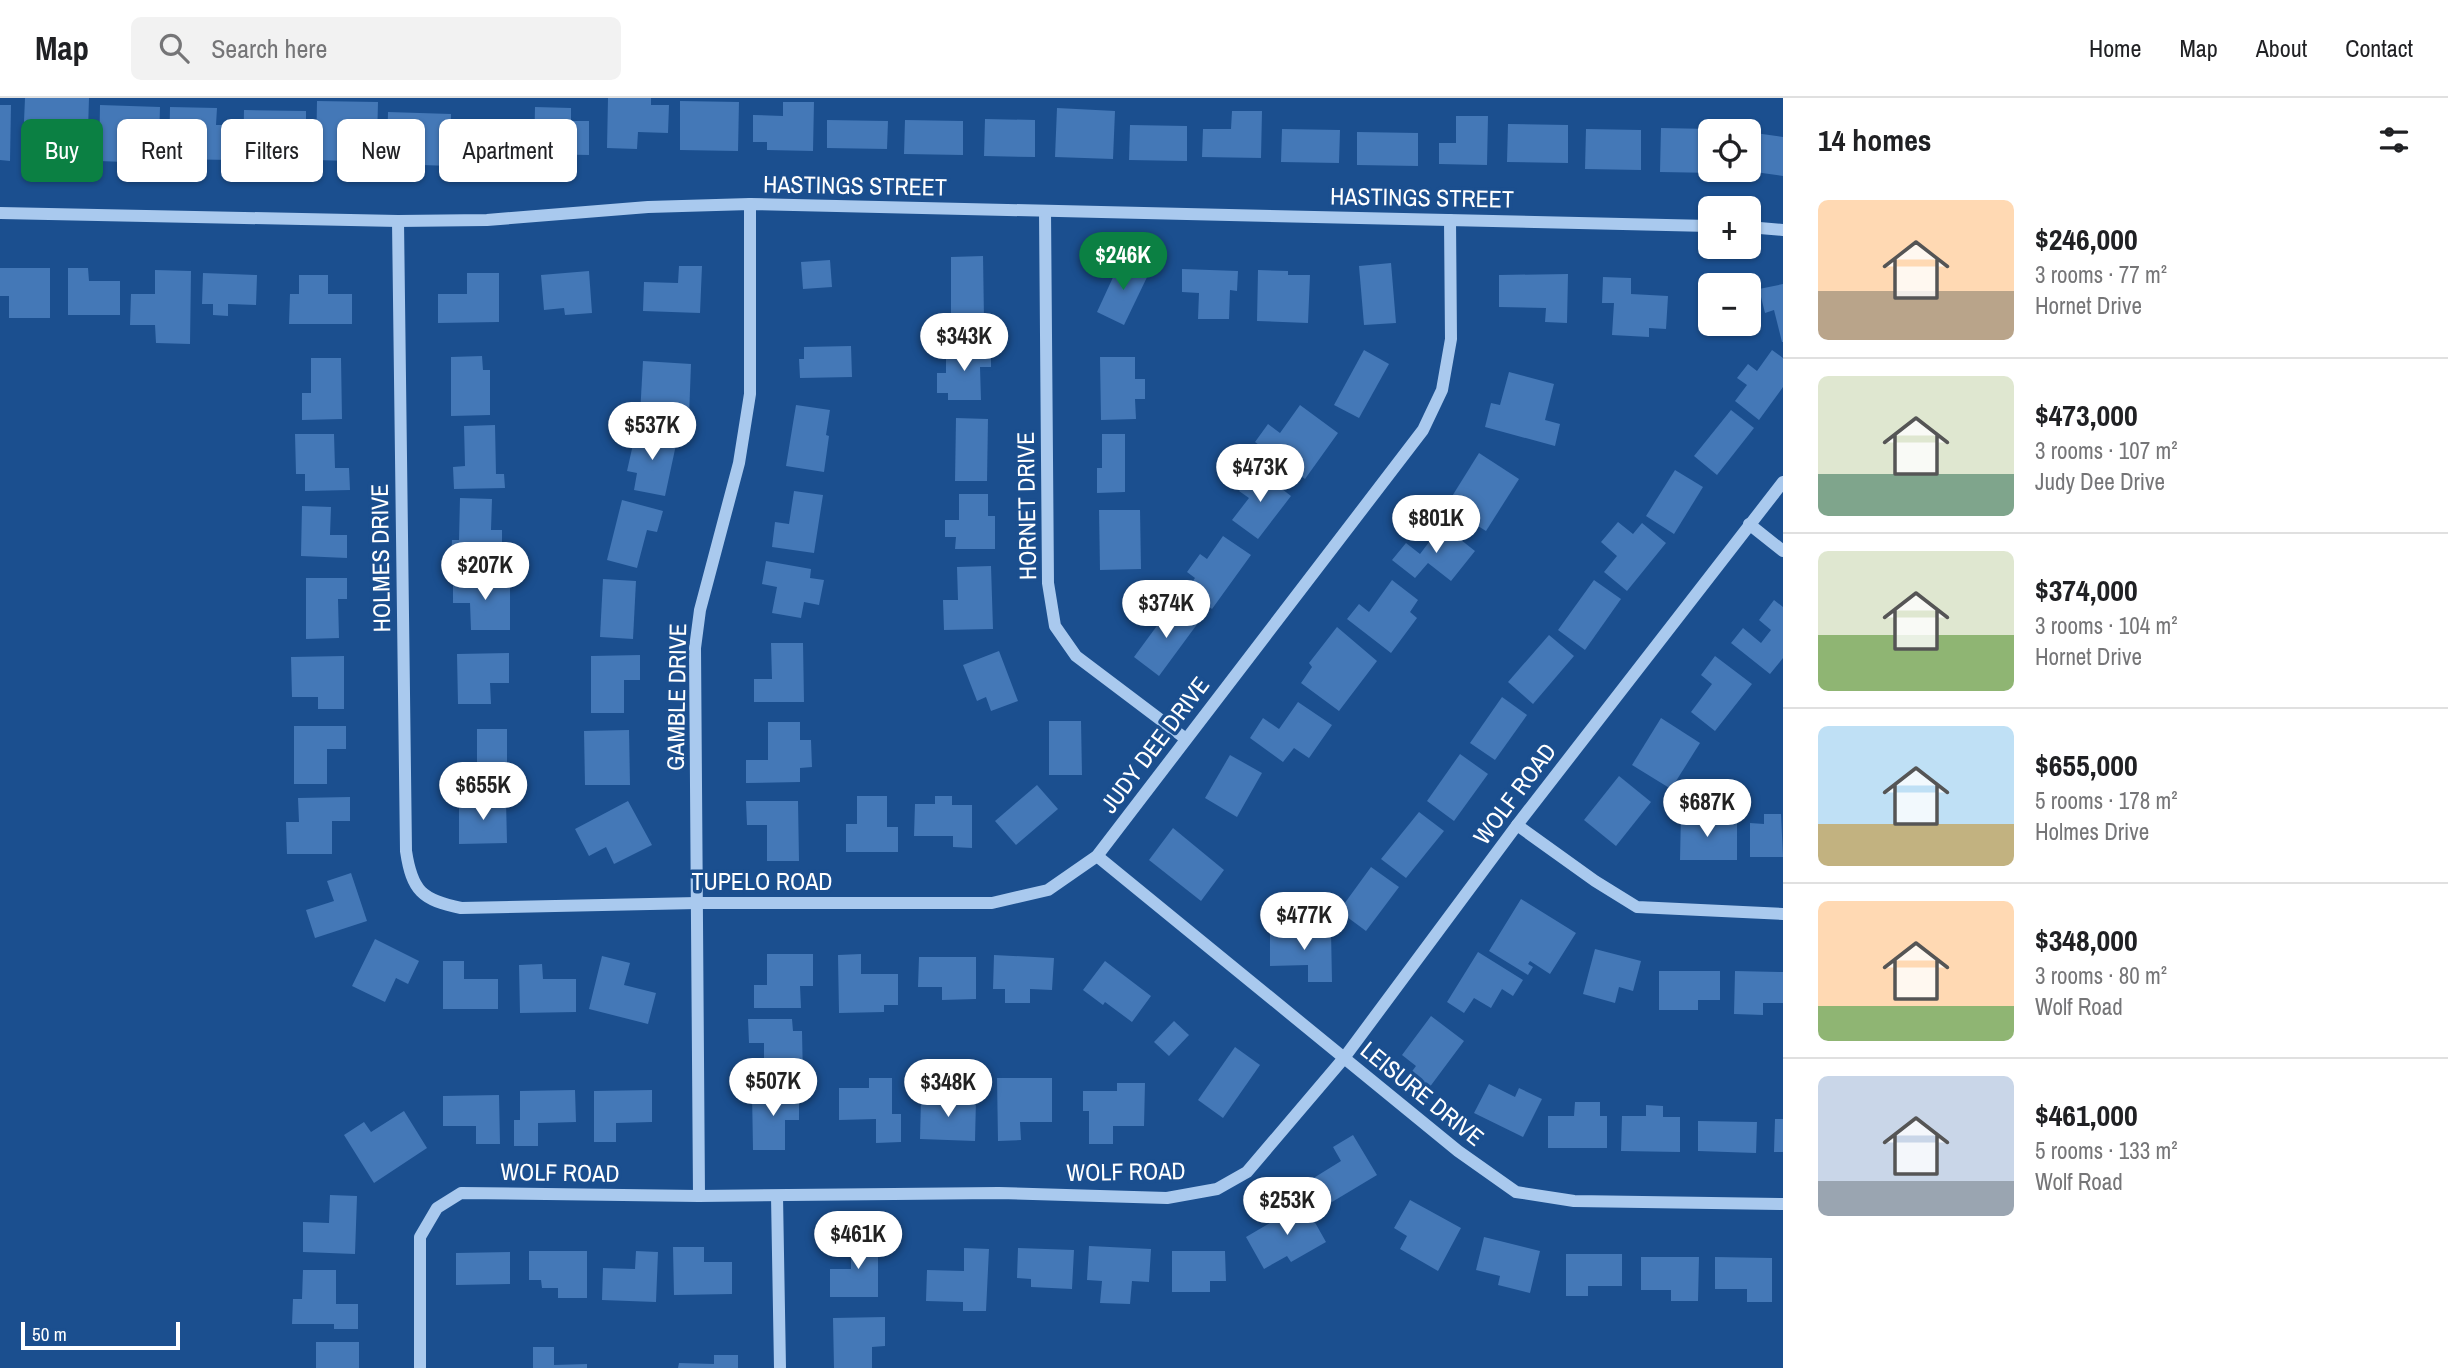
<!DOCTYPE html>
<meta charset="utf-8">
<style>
:root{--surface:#fff;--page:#f2f2f2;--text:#202124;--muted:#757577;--line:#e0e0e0;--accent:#0b8043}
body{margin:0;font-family:"Archivo Narrow",sans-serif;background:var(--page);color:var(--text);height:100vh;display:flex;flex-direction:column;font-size:26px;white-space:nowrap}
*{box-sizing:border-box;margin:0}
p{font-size:23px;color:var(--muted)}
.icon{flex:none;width:38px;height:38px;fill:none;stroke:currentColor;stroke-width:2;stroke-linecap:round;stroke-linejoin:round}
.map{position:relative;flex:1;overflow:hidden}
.drawer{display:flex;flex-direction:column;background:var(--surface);width:665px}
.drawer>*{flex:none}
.hud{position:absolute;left:21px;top:21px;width:665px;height:63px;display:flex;gap:14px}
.controls{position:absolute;left:1698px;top:21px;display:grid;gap:14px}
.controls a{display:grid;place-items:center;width:63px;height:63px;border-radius:10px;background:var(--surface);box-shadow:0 2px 5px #0004;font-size:35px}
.scale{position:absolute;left:21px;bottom:18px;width:159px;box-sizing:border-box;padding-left:7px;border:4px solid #fff;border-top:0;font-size:19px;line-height:24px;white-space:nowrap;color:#fff;-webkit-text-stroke:5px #1b4f8f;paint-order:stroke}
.price{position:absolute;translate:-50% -60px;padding:0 16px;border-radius:24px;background:#fff;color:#222;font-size:23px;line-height:46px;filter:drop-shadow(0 2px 4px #0008)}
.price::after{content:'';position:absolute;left:50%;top:42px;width:21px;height:16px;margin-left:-10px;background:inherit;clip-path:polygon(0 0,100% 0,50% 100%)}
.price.current{background:var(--accent);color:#fff}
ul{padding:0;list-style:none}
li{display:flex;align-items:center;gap:21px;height:175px;padding:0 35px}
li+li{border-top:2px solid var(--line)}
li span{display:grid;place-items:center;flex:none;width:196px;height:140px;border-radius:10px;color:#555}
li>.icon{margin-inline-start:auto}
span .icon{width:84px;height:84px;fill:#fffc;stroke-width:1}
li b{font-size:30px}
h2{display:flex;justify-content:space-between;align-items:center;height:84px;padding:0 35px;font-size:30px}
.pill{padding:0 24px;border-radius:10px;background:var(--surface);box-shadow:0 2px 5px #0004;font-size:24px;line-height:63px}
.pill.current{background:var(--accent);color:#fff}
header{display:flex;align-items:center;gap:42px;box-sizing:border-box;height:98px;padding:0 35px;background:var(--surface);border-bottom:2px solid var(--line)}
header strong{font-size:33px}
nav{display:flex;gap:38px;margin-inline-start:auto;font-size:24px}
.search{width:490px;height:63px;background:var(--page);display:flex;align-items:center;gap:18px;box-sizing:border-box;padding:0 24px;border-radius:10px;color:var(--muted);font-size:26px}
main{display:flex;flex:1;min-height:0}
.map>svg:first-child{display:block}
</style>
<header>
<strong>Map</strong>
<div class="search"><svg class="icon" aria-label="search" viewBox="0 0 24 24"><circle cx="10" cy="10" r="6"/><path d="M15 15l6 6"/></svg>Search here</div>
<nav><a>Home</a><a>Map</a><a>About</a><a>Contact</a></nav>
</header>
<main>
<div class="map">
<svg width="1783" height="1270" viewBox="0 0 1783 1270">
<rect width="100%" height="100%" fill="#1b4f8f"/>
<g fill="#4478b7">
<polygon points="25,0 89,0 87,64 56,63 57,48 23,47"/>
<polygon points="608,0 651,0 651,7 669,7 668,35 638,34 637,51 607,50"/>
<polygon points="317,3 378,4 377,45 348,44 348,63 316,62"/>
<polygon points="680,3 739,4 738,53 680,52"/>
<polygon points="783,4 814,4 813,53 767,52 767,44 753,44 753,17 783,18"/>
<polygon points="0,7 11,7 10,63 0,62"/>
<polygon points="100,7 160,9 159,45 126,45 125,64 99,63"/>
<polygon points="170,9 217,10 216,27 233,27 232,62 169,61"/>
<polygon points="535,9 571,10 571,23 589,23 589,57 534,56"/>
<polygon points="1057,10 1115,13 1113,61 1055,59"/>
<polygon points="244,12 306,13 306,49 275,49 275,66 243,65"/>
<polygon points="1232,13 1262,13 1261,60 1202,59 1203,31 1231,31"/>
<polygon points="388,14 451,16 450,68 422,67 423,52 387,51"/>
<polygon points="1456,18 1488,18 1487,67 1439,66 1439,45 1456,45"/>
<polygon points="985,21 1035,22 1035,59 984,58"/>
<polygon points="827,22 888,23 887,51 827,50"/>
<polygon points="905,22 963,23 963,57 904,56"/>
<polygon points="1508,26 1568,27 1568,65 1507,64"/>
<polygon points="1130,27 1187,28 1187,63 1129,62"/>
<polygon points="461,29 522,30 521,64 460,63"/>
<polygon points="1661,30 1710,31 1710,72 1716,72 1716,75 1660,74"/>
<polygon points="1282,31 1340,32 1339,65 1281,64"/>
<polygon points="1586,31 1641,32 1641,72 1585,71"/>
<polygon points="1357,34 1418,35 1418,68 1357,67"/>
<polygon points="1748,34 1783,39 1783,78 1748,73"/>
<polygon points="983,158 984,221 951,221 951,159"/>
<polygon points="830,162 832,189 803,191 801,164"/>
<polygon points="1121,162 1149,175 1124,227 1097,214"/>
<polygon points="1391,165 1396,225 1364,227 1359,168"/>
<polygon points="679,168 702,168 700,215 643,213 644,184 678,185"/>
<polygon points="0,170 50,170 50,220 9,220 9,198 0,198"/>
<polygon points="68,170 88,170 89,183 120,183 120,217 68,217"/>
<polygon points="1182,171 1238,173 1237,193 1230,192 1229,221 1198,221 1199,195 1182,194"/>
<polygon points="155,172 191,173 190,246 156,245 155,227 130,227 131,196 155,196"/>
<polygon points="1258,172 1288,173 1288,177 1310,177 1308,225 1257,223"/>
<polygon points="589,173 592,215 565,217 564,210 544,212 541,177"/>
<polygon points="203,175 257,177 256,207 228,206 228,218 213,217 213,206 202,206"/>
<polygon points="467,175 499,175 499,224 438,225 438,196 467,196"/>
<polygon points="1568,176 1567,225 1545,224 1546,210 1499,209 1499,177"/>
<polygon points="299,177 328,177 328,196 352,196 352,226 289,226 290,196 299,196"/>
<polygon points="1603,179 1631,180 1631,196 1668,198 1666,231 1649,230 1649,239 1612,237 1614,205 1602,205"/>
<polygon points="1783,186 1783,244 1782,244 1774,212 1765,215 1759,191"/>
<polygon points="851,248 852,279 800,280 799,261 804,261 804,249"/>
<polygon points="946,250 991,250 991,269 980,269 981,302 948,302 948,295 937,295 937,275 946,275"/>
<polygon points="1364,252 1389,266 1359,320 1334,307"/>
<polygon points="1772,252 1783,260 1783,289 1759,322 1735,303 1747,287 1737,280 1748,266 1757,273"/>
<polygon points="482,258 483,272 490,272 490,317 451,318 451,259"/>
<polygon points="1100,259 1135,259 1135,281 1145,281 1145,301 1135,301 1136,321 1101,322"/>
<polygon points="311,260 341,260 342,321 302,322 302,295 311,295"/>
<polygon points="643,263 691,266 689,319 640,317"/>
<polygon points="1509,274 1554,286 1545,322 1560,326 1555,348 1485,329 1491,305 1500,307"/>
<polygon points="796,307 830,312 826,337 829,338 824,374 786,368"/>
<polygon points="1300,307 1338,335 1305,381 1255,344 1268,326 1280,335"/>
<polygon points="1731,312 1754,330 1717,377 1694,358"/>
<polygon points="956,320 988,321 987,383 955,383"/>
<polygon points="495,327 496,376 504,376 505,390 454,391 453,369 465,368 464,328"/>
<polygon points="636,333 677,342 665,398 634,392 637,375 627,373"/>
<polygon points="295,336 334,336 335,370 349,370 350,392 305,393 305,376 296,376"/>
<polygon points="1102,336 1125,336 1125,394 1097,395 1097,370 1102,370"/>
<polygon points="1479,355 1519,381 1486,433 1446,408"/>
<polygon points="1256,371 1291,398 1258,441 1232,422 1249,400 1239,393"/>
<polygon points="1675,372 1703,389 1674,436 1646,418"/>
<polygon points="794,393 823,397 814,455 772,449 775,424 789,426"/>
<polygon points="959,396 988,396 988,418 995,418 995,451 955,451 956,439 945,439 945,422 959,422"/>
<polygon points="460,400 492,401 491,432 502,432 502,448 490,448 489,463 451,462 452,442 459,442"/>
<polygon points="622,402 663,413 657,434 647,432 637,470 607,462"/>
<polygon points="302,408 331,409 330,437 347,437 347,460 301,458"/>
<polygon points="1099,412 1140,412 1141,471 1100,472"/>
<polygon points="1618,424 1633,436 1642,425 1666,445 1627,493 1604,474 1617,458 1601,444"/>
<polygon points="1442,427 1475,453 1451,483 1428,465 1415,480 1392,462 1406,445 1420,456"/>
<polygon points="1223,438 1251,457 1212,511 1186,492 1195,480 1187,474 1200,456 1207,461"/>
<polygon points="766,463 811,471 810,480 824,482 819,507 804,504 801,520 772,515 777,489 762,486"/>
<polygon points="991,468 993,531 944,532 943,502 958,502 957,469"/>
<polygon points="306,480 347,480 347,501 338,501 339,540 306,541"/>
<polygon points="510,481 510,532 471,532 470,505 453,505 453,482"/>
<polygon points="603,481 636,483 633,541 600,539"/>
<polygon points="1392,482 1418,502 1410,514 1417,520 1391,555 1347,521 1359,506 1369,514"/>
<polygon points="1594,482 1621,501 1585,552 1558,532"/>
<polygon points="1774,502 1783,509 1783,560 1770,576 1731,545 1743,530 1761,545 1771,532 1759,522"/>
<polygon points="1173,506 1198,525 1159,578 1134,559"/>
<polygon points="1337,529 1377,563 1339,613 1301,585 1312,569 1309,565"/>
<polygon points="1549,537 1574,558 1533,606 1508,584"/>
<polygon points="771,545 803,545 804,604 754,604 754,581 772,581"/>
<polygon points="999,553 1018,603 991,613 986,599 977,603 963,567"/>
<polygon points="509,555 509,585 490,585 491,606 458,606 457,556"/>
<polygon points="640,557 640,582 624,582 624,615 591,615 591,558"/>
<polygon points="344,558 344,611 318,611 318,599 292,599 291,559"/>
<polygon points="1715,558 1752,586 1715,633 1691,614 1712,586 1701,577"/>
<polygon points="1502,599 1527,617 1495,662 1470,645"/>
<polygon points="1298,604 1332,627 1309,660 1294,650 1283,664 1250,640 1263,620 1279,631"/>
<polygon points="1661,620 1700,645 1671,691 1632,667"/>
<polygon points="1049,623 1081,623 1082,677 1049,677"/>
<polygon points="768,624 800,624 800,642 811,642 812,669 800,670 800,684 746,685 746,662 768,662"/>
<polygon points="294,628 346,628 346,651 327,651 327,686 294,686"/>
<polygon points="477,631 507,631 507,687 456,687 456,665 477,665"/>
<polygon points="629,632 630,687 585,687 584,633"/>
<polygon points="1460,656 1488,676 1454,723 1427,703"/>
<polygon points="1230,657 1262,675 1237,719 1205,700"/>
<polygon points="1619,678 1651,704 1616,748 1584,722"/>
<polygon points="1037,687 1058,711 1016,747 995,723"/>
<polygon points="857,698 887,698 887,729 898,729 898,754 846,754 846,726 857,726"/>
<polygon points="935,698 952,698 952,707 972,707 972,750 953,749 953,738 914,738 915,706 935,706"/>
<polygon points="350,699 350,723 332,723 332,756 287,756 286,724 299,724 298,700"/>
<polygon points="459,702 506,702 507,745 459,746"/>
<polygon points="628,703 652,747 614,766 606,749 589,758 575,731"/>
<polygon points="746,703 798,703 799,763 767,763 767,727 747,727"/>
<polygon points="1419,714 1444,733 1406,780 1381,761"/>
<polygon points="1681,715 1706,716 1706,724 1737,724 1737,762 1680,762"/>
<polygon points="1764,716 1781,716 1783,759 1750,759 1750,725 1764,726"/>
<polygon points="1173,730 1224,772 1201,803 1149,762"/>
<polygon points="1371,769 1399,789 1366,833 1339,813"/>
<polygon points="351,775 367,823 315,840 306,812 334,803 327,783"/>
<polygon points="1521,801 1576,835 1550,876 1530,863 1528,866 1533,869 1528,877 1489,853"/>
<polygon points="1270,833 1331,833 1332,884 1308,884 1308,867 1270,868"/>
<polygon points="375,841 419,863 408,886 396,880 385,904 352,888"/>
<polygon points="1595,851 1641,863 1633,893 1619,889 1615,905 1583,896"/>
<polygon points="1478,854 1523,882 1513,898 1502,891 1491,910 1474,900 1464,915 1447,904"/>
<polygon points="767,856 813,856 813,888 800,888 801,910 754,910 754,887 767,887"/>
<polygon points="861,856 861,876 898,876 898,907 884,907 884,914 839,915 838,857"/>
<polygon points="994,857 1054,860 1052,892 1030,891 1030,905 1005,905 1005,891 993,891"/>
<polygon points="602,858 630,865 624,887 656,895 648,926 589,911"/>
<polygon points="919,859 976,859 976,901 942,902 942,889 918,889"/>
<polygon points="443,863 464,863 464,881 498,881 498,911 443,911"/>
<polygon points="1105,863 1151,898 1132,924 1105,904 1103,907 1083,892"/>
<polygon points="542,866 543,881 576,881 576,914 520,915 519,867"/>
<polygon points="1659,873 1720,873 1720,902 1698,902 1698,912 1659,912"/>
<polygon points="1735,873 1783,874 1783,905 1763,905 1763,917 1734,916"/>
<polygon points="1431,918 1464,943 1429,990 1410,976 1416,968 1402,957"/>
<polygon points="748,921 792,921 793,933 802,933 803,982 764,982 764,945 749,945"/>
<polygon points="1174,923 1189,937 1169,958 1154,944"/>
<polygon points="1235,949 1260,967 1223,1020 1198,1002"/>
<polygon points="869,980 892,980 892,1016 901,1016 901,1044 876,1045 876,1021 839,1022 839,990 869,990"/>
<polygon points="997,980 1052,980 1052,1024 1020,1024 1021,1042 998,1043"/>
<polygon points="1117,985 1145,985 1144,1028 1113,1028 1113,1046 1089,1046 1089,1013 1083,1013 1083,993 1117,993"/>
<polygon points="1489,986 1515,999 1519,990 1542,1001 1523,1039 1474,1015"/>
<polygon points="575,992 576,1024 538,1025 538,1048 514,1048 514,1022 520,1022 520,993"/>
<polygon points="652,992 652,1024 616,1025 616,1044 594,1044 594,993"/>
<polygon points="799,993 799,1022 785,1022 785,1052 753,1052 752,994"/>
<polygon points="499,997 500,1046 476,1046 476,1028 443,1028 443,998"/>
<polygon points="921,1000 976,1001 975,1043 920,1041"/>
<polygon points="1575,1004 1600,1004 1600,1018 1607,1018 1607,1050 1548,1050 1548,1018 1574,1018"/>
<polygon points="1646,1007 1663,1008 1663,1019 1680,1019 1680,1054 1621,1053 1622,1018 1646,1018"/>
<polygon points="404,1013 427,1050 374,1085 344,1037 364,1024 371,1034"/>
<polygon points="1775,1021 1783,1021 1783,1054 1774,1054"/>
<polygon points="1698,1023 1757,1024 1756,1055 1698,1053"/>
<polygon points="1353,1037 1377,1077 1327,1107 1312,1081 1341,1063 1333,1049"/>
<polygon points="330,1097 357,1098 355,1156 303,1154 303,1124 329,1125"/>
<polygon points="1410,1102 1461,1130 1438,1173 1400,1151 1407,1138 1394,1130"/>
<polygon points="1304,1105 1326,1144 1291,1164 1287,1158 1264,1171 1246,1139"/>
<polygon points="851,1138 878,1138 878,1199 830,1199 830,1171 851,1171"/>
<polygon points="1484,1139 1540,1153 1530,1195 1498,1187 1500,1178 1476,1172"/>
<polygon points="1089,1148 1151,1151 1149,1184 1132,1183 1130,1206 1100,1205 1102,1183 1087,1182"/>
<polygon points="673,1149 704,1149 704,1164 732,1164 732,1196 674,1197"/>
<polygon points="964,1150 989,1151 986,1213 963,1213 963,1204 926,1203 927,1172 964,1173"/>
<polygon points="1018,1150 1074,1152 1072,1191 1031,1189 1031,1181 1017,1180"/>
<polygon points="529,1153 587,1153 587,1200 558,1200 558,1190 542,1190 541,1182 529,1182"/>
<polygon points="636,1153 658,1154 656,1204 602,1202 603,1170 635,1171"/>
<polygon points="1172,1153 1225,1153 1226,1183 1210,1183 1210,1194 1172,1194"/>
<polygon points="510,1154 510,1186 456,1187 456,1155"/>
<polygon points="1566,1156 1622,1156 1622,1188 1588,1188 1588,1198 1566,1198"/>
<polygon points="1641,1159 1699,1159 1698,1203 1671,1203 1671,1192 1641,1192"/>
<polygon points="1715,1159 1772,1160 1772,1204 1747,1204 1747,1191 1715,1191"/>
<polygon points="303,1172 336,1172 336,1206 358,1206 358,1231 334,1231 334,1226 292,1226 293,1201 302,1201"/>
<polygon points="885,1219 885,1248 872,1249 872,1270 834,1270 833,1220"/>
<rect x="316" y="1244" width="43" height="26"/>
<polygon points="533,1249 554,1249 554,1267 587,1266 587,1270 533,1270"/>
<polygon points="714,1257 738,1257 738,1270 678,1270 679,1265 714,1266"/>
</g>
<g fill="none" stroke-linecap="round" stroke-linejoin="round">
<g stroke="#a9c9ee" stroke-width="12">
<polyline points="1045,113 1048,485 1055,528 1076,558 1186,641"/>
<polyline points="0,115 398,123 487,122 648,109 750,106 1710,128"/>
<path d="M398 123 406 753C412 793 422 802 461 810L697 805H992L1048 792 1097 758 1423 332 1442 292 1451 241 1450 122"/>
<polyline points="1748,129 1783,132"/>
<polyline points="1749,426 1783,453"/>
<polyline points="1517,727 1595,783 1637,809 1783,816"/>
<polyline points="1097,758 1458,1053 1516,1094 1574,1103 1783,1106"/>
<polyline points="699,1098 695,550 700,512 739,365 750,296 750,106"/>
<polyline points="777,1098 780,1270"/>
<polyline points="420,1270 420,1139 437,1110 461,1095 699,1098 999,1095 1167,1100 1217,1091 1247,1074 1344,960 1517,727 1783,384"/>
</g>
</g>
<g text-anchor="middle" stroke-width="7" stroke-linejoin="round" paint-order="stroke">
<g font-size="24" fill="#fff" stroke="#1b4f8f">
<text transform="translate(855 88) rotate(1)" y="8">HASTINGS STREET</text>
<text transform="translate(1422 100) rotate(1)" y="8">HASTINGS STREET</text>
<text transform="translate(1027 408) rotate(-91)" y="8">HORNET DRIVE</text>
<text transform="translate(381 460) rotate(-91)" y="8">HOLMES DRIVE</text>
<text transform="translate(677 599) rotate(-89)" y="8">GAMBLE DRIVE</text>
<text transform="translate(1155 647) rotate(-53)" y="8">JUDY DEE DRIVE</text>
<text transform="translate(1515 696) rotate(-53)" y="8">WOLF ROAD</text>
<text x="762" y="792">TUPELO ROAD</text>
<text transform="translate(1422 996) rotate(39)" y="8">LEISURE DRIVE</text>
<text transform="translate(1126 1074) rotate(-1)" y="8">WOLF ROAD</text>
<text transform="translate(560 1075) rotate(1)" y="8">WOLF ROAD</text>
</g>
</g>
</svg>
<div class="controls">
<a><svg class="icon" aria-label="locate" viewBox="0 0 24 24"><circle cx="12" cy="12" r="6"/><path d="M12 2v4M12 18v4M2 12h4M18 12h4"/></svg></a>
<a>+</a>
<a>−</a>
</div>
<div class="scale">50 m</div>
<b class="price current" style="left:1123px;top:194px">$246K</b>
<b class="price" style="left:964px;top:275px">$343K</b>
<b class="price" style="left:652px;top:364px">$537K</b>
<b class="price" style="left:1260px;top:406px">$473K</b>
<b class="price" style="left:1436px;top:457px">$801K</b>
<b class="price" style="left:485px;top:504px">$207K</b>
<b class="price" style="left:1166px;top:542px">$374K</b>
<b class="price" style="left:483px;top:724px">$655K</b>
<b class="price" style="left:1707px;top:741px">$687K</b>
<b class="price" style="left:1304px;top:854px">$477K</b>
<b class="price" style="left:773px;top:1020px">$507K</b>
<b class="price" style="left:948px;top:1021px">$348K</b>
<b class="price" style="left:1287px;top:1139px">$253K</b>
<b class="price" style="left:858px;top:1173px">$461K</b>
<div class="hud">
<a class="pill current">Buy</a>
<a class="pill">Rent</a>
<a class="pill">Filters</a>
<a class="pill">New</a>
<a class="pill">Apartment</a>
</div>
</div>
<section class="drawer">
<h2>14 homes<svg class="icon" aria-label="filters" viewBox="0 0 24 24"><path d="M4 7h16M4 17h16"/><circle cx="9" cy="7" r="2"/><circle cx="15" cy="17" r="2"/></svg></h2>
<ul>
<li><span style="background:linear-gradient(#ffd9b3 65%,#b9a48a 0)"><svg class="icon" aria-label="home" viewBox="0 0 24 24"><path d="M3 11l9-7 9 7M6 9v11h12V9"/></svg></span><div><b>$246,000</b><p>3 rooms · 77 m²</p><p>Hornet Drive</p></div></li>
<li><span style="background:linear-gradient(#dfe7d0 70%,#7fa58c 0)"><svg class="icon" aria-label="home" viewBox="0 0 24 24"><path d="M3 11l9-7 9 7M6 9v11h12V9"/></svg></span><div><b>$473,000</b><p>3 rooms · 107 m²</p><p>Judy Dee Drive</p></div></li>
<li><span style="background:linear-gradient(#dfe7d0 60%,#8fb573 0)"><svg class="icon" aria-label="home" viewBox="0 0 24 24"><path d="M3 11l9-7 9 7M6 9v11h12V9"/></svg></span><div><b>$374,000</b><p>3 rooms · 104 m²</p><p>Hornet Drive</p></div></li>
<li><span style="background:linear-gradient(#bfe0f5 70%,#c2b280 0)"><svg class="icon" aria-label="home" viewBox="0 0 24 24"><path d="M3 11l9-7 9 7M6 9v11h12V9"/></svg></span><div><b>$655,000</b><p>5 rooms · 178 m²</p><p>Holmes Drive</p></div></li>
<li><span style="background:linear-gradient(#ffd9b3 75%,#8fb573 0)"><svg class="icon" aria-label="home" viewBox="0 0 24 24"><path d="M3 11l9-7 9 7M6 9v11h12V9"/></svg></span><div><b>$348,000</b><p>3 rooms · 80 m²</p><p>Wolf Road</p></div></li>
<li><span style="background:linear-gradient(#c9d6e8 75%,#9aa5b1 0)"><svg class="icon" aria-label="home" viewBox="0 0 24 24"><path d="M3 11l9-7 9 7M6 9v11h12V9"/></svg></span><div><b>$461,000</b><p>5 rooms · 133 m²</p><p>Wolf Road</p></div></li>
</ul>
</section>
</main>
